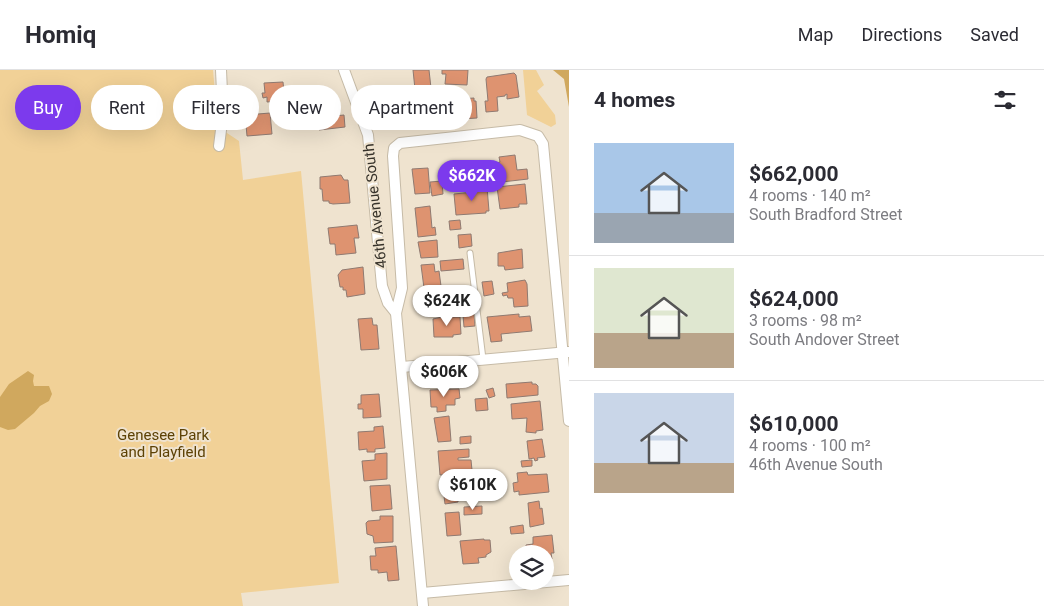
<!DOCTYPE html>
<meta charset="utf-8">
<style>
:root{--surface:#fff;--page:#f7f7f7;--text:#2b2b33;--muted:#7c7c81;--line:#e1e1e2;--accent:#7c3aed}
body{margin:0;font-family:Roboto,sans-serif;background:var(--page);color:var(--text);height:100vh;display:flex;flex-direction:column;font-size:19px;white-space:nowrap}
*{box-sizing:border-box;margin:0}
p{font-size:16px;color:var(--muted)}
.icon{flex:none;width:28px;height:28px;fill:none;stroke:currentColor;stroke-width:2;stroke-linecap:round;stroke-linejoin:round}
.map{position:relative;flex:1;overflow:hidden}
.panel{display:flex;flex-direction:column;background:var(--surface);width:475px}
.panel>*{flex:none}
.guide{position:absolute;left:15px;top:15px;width:475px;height:45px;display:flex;gap:10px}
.controls{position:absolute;left:509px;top:475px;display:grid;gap:10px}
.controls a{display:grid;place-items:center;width:45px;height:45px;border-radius:50%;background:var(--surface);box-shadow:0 5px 20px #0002;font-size:25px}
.price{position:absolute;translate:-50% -42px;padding:0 11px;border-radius:18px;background:#fff;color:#222;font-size:16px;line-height:32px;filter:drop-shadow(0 1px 2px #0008)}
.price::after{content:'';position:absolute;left:50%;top:30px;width:15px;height:11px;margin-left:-8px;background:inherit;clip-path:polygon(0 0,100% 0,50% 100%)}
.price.active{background:var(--accent);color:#fff}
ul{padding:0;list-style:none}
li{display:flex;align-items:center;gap:15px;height:125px;padding:0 25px}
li+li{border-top:1px solid var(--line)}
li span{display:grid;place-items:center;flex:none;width:140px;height:100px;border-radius:0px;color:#555}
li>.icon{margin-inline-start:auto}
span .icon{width:60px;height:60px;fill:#fffc;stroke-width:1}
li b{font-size:21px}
h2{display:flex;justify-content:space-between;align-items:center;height:60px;padding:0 25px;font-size:21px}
.chip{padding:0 18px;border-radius:22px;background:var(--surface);box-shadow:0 5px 20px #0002;font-size:18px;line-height:45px}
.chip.active{background:var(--accent);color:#fff}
header{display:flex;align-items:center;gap:30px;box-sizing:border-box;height:70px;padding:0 25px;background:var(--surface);border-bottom:1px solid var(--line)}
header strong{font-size:24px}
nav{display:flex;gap:28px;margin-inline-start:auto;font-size:18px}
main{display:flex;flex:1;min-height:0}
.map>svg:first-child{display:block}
</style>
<header>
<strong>Homiq</strong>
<nav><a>Map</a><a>Directions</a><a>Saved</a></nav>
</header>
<main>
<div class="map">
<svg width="569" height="536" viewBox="0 0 569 536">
<rect width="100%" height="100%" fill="#efe3cf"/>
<g fill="#f1d197">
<polygon points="0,0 213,0 218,57 239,71 243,110 301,101 339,513 241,523 243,536 0,536"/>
<polygon points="523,0 536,0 544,15 537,21 555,45 556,54 551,57 527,45"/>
</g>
<g fill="#d0a85e">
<polygon points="553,0 569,0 569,37 564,9"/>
<polygon points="28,301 34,305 33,311 34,316 49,316 52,324 49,331 40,336 34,343 15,359 8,360 0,357 0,327 9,314"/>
</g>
<g fill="#de9370" stroke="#8f7a71">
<polygon points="413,0 429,0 432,27 416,29"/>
<polygon points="442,0 468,0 467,15 445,14 446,4 442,4"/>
<polygon points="514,3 516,5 519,27 507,29 507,24 505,25 505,26 497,27 498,41 486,42 485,31 488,31 486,9 487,7"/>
<polygon points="283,12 284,22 279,23 280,31 267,32 267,27 263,28 262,23 265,23 264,13"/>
<polygon points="474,28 474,31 476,31 477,48 461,49 460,29"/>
<polygon points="333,29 334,46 344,45 345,57 319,60 318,45 315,45 314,32 316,32 316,30"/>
<polygon points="253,40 258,44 270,43 272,64 247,66 246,55 251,54 245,49"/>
<polygon points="515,85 517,100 527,99 528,109 502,112 501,103 498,103 497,93 500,92 499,87"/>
<polygon points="472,93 474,108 449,111 447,96"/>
<polygon points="428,98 430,123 415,124 412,99"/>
<polygon points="341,105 344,110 348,110 350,133 333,134 329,133 329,131 323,131 322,119 320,119 320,107"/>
<polygon points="442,111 443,124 432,126 430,112"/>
<polygon points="525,114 527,134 519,134 519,137 500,139 497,117"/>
<polygon points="487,117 489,141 486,141 486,143 456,145 454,124 474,122 474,118"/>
<polygon points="430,136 432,158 435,157 436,165 418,167 415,138"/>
<polygon points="460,150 461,159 450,160 449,151"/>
<polygon points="357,155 359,168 354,168 356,183 336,185 335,174 330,174 328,158"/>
<polygon points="471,164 472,176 459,178 458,165"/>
<polygon points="437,170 438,187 421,188 418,172"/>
<polygon points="522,179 523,198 505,200 504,196 498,196 498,183"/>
<polygon points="463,189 464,199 441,201 440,191"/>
<polygon points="434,194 435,202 439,201 441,216 424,218 421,195"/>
<polygon points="363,197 365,224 347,227 346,220 343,220 343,217 340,217 338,205 342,200"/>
<polygon points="525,210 527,214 528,236 514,237 513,228 508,228 507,225 503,226 502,223 508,222 507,213"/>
<polygon points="492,211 494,224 484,226 482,212"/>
<polygon points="460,218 461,228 449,229 448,219"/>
<polygon points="439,221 441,244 425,245 424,223"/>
<polygon points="474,244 475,256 464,257 463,245"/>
<polygon points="519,244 519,247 530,246 532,261 501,264 502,271 491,272 487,247"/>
<polygon points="442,247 460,247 461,264 453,265 453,267 434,267 433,249"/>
<polygon points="372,248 373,255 377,255 379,279 361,280 358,249"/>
<polygon points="532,312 532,314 536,314 538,316 538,325 507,328 506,314"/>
<polygon points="493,318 495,326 489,328 486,320"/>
<polygon points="459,319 460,328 455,329 455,335 446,335 446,341 437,342 437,337 431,337 430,320"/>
<polygon points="379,324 381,347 363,348 363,339 358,339 358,334 361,334 361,325"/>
<polygon points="487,328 488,340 476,341 475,329"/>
<polygon points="540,331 543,360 536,361 536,363 526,362 527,348 512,349 511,334"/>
<polygon points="449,346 451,371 438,372 434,348"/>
<polygon points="383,356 385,378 375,379 375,382 367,382 367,379 359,380 358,362 374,361 374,357"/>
<polygon points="471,366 471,373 460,374 460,367"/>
<polygon points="542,369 545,387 537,388 538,390 535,391 534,388 529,389 527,371"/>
<polygon points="469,379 469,387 458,388 458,390 471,390 472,400 464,400 464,403 440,405 438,381"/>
<polygon points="387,383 387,409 364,411 362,391 375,390 375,384"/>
<polygon points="532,390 532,396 522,397 521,391"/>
<polygon points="527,402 528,405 547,404 549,422 519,425 519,421 514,422 513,413 518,412 517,403"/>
<polygon points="457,409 457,418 463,417 465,428 458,428 458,432 445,434 442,411"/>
<polygon points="390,415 392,439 372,441 370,416"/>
<polygon points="539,431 540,439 542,438 544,454 530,457 528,433"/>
<polygon points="482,436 482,444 464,445 464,437"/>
<polygon points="459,442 461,465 447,466 445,443"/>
<polygon points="380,446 393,446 393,472 374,473 373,466 367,464 366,453 368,451 380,450"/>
<polygon points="523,455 524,463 511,464 510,457"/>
<polygon points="552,465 554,483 551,483 552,489 545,490 545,484 527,484 526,475 533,474 533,467"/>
<polygon points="484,469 484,470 490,470 491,482 486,485 486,487 478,488 479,493 463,494 460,471"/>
<polygon points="396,476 399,510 388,511 387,502 378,503 378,500 371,500 370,486 376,486 375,478"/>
</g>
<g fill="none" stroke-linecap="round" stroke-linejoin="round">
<g stroke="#c6bba7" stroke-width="7">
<polyline id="service" points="470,183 483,289"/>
</g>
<g stroke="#c6bba7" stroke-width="12">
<g id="minor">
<polyline points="344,0 368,65 382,216 388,233 396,243"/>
<polyline points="219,76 223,44 221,0"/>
<polyline points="402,297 568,282"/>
<polyline points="422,523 569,510"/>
<polyline points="423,536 396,243 402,218 393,86 394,78 400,73 520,60 538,66 543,74 569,351"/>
</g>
</g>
<use href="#service" stroke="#fff" stroke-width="5"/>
<use href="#minor" stroke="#fff" stroke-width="10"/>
</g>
<g text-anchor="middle" stroke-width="4" stroke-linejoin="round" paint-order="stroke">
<g font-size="15" fill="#37332b" stroke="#efe3cf">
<text transform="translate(375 136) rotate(-96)" y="5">46th Avenue South</text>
</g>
<g font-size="15" fill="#5d4205" stroke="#efe3cf">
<text x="163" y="370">Genesee Park<tspan x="163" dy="17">and Playfield</tspan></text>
</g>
</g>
</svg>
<div class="controls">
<a><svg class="icon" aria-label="layers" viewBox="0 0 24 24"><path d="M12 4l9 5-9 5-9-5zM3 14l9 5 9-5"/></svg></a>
</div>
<b class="price active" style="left:472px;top:132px">$662K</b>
<b class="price" style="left:447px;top:257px">$624K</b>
<b class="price" style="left:444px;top:328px">$606K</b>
<b class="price" style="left:473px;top:441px">$610K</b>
<div class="guide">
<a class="chip active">Buy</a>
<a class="chip">Rent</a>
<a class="chip">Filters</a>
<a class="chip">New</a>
<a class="chip">Apartment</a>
</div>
</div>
<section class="panel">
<h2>4 homes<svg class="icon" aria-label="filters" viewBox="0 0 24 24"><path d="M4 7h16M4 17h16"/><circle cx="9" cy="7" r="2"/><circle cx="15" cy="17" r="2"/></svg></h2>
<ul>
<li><span style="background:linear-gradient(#a9c7e8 70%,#9aa5b1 0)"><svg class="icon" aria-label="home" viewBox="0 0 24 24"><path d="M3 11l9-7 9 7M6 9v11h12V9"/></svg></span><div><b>$662,000</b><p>4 rooms · 140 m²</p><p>South Bradford Street</p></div></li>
<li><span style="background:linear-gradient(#dfe7d0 65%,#b9a48a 0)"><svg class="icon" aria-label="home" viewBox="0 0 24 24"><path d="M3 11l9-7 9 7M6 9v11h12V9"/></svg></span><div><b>$624,000</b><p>3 rooms · 98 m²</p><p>South Andover Street</p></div></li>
<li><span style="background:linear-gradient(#c9d6e8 70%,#b9a48a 0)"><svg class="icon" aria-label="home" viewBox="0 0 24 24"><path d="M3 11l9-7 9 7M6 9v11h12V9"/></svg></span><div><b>$610,000</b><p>4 rooms · 100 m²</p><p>46th Avenue South</p></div></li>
</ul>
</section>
</main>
